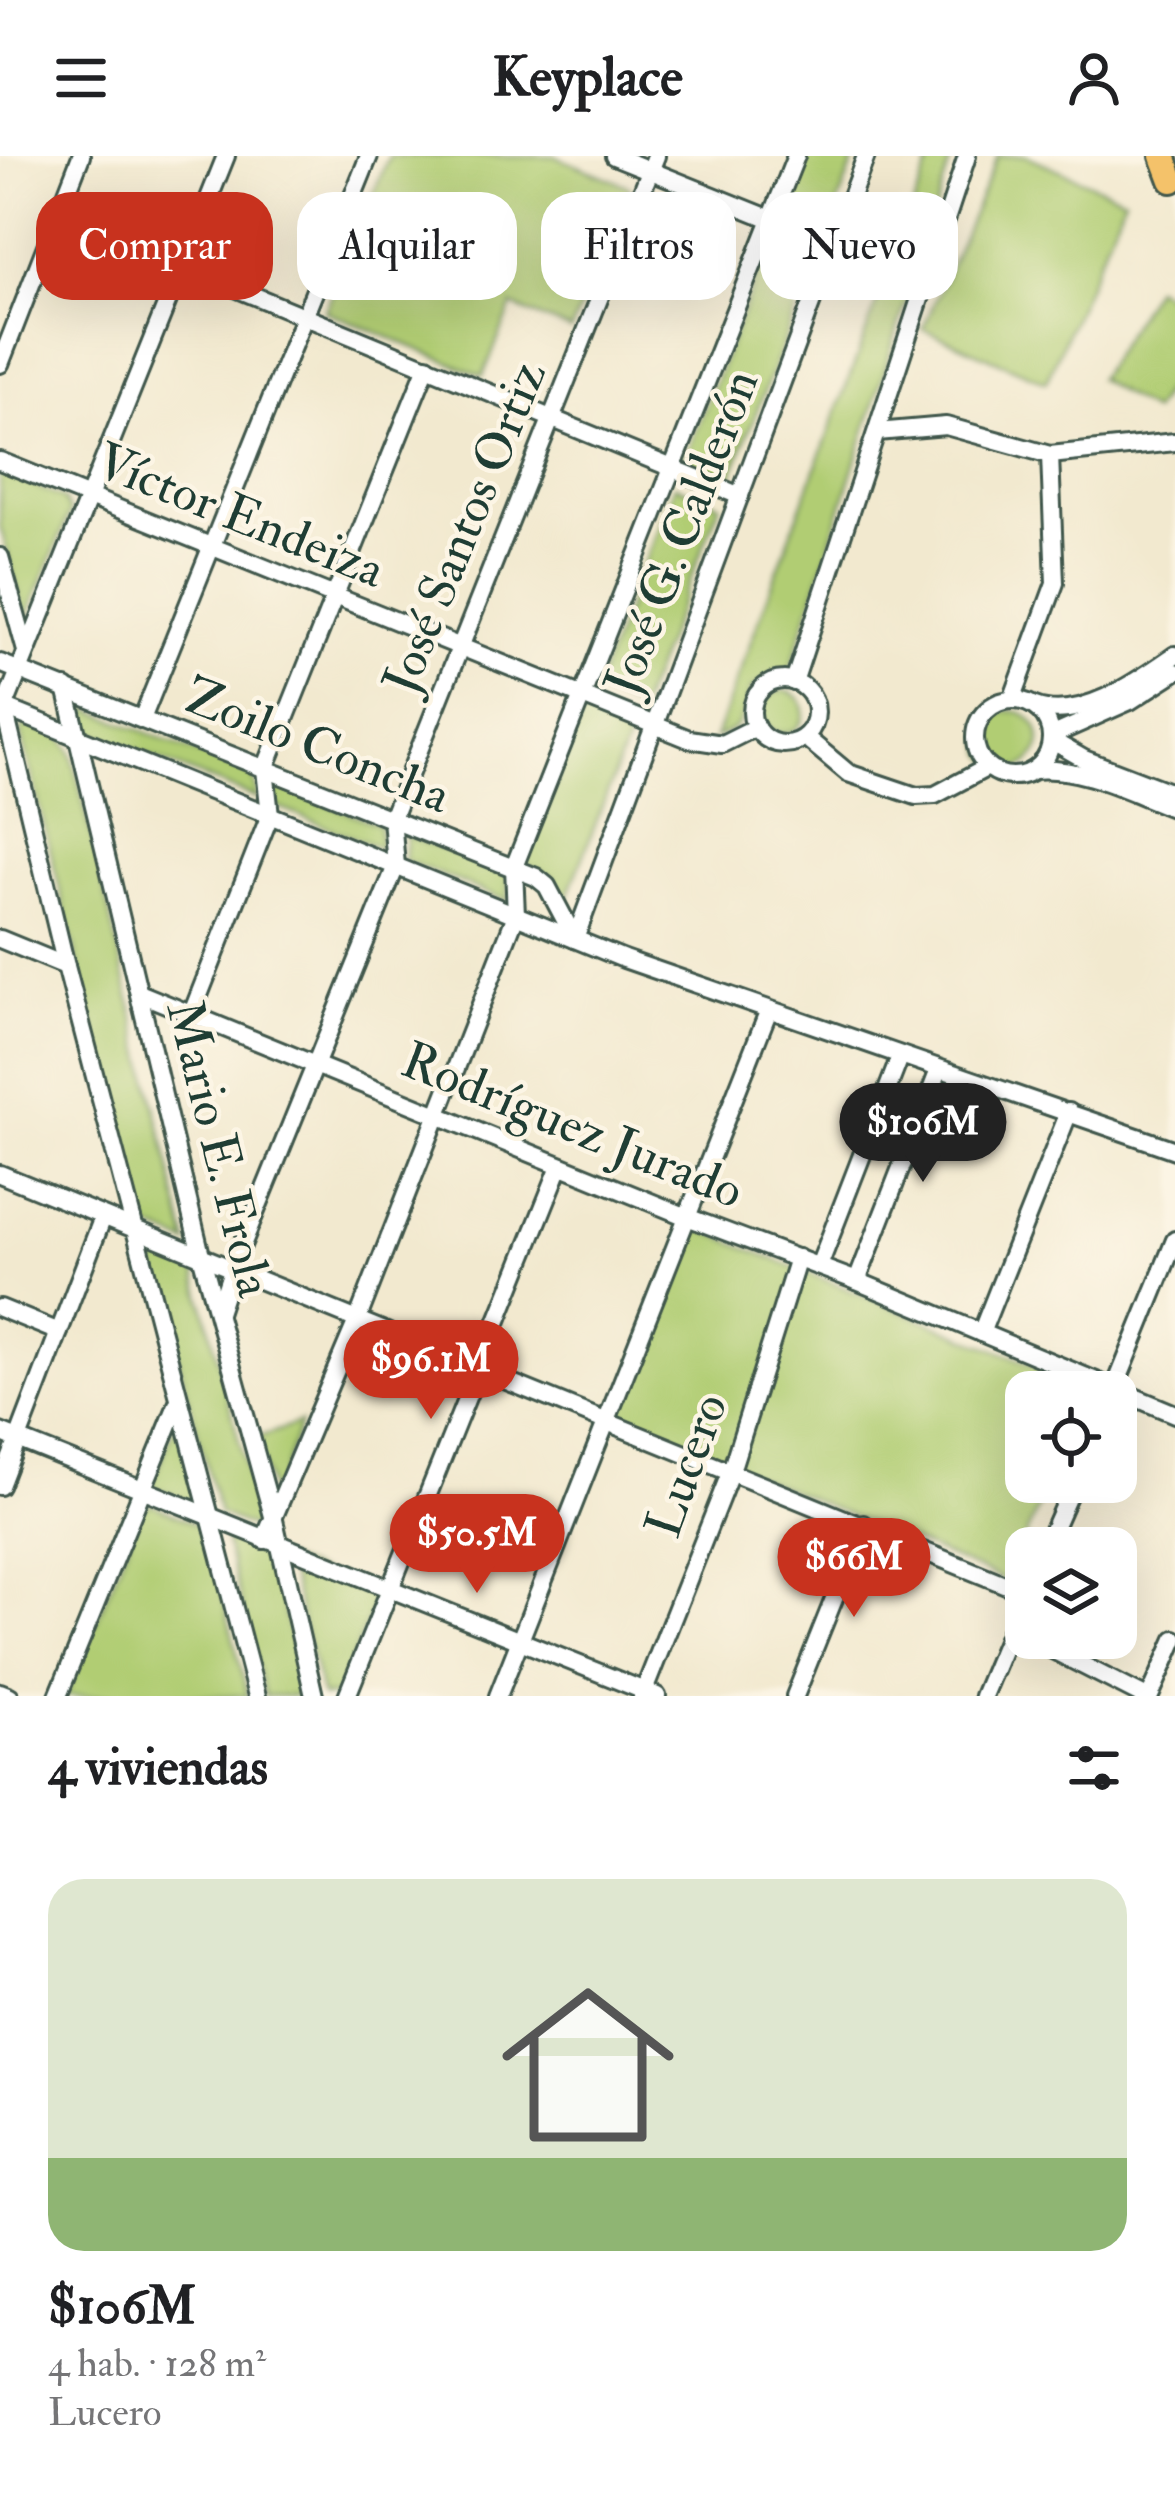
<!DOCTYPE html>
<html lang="es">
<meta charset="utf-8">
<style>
:root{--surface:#fff;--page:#f2f2f2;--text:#202124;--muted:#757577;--accent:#c8321e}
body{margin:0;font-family:"IM FELL Double Pica",serif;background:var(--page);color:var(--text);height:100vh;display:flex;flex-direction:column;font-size:45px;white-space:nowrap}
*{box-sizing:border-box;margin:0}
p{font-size:39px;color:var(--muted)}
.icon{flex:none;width:66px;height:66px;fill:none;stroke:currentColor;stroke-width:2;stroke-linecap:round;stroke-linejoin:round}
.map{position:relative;height:1540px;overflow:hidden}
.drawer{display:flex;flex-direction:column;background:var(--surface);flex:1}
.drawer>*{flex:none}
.top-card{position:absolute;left:36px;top:36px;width:1104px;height:108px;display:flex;gap:24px}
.buttons{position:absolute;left:1005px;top:1215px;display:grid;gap:24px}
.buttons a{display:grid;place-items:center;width:132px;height:132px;border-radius:24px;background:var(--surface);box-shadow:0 12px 48px #0002;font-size:60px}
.price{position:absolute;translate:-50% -102px;padding:0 27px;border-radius:42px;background:var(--accent);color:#fff;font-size:39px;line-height:78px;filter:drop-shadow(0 3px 6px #0008)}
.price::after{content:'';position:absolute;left:50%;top:72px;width:36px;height:27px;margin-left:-18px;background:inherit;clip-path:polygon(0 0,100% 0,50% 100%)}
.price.current{background:#222;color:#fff}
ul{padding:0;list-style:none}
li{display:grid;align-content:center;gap:24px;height:636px;padding:0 48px}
li span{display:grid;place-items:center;height:372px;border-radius:36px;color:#555}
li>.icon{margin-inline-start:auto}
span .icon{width:216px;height:216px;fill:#fffc;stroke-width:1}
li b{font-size:51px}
h2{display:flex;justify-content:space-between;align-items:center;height:144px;padding:0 48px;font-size:51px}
.tag{padding:0 42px;border-radius:36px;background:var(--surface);box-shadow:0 12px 48px #0002;font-size:42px;line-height:108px}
.tag.current{background:var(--accent);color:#fff}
header{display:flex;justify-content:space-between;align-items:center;height:156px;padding:0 48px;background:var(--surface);font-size:54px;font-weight:700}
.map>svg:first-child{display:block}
</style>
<header><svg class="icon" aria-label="menu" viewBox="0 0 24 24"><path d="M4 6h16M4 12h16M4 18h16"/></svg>Keyplace<svg class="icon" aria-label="person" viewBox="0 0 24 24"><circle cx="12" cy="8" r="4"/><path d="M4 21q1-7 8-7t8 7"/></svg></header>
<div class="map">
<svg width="1175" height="1540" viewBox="0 0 1175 1540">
<rect width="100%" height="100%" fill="#fcf5e5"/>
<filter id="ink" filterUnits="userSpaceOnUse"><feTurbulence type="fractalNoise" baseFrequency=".00833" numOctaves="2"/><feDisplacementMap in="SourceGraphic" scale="24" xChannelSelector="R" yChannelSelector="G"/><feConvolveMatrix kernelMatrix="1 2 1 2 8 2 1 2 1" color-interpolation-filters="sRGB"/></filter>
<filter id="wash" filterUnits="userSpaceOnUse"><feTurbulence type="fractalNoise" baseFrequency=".004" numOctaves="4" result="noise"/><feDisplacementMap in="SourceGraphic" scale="48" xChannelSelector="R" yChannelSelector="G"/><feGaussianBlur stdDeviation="2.7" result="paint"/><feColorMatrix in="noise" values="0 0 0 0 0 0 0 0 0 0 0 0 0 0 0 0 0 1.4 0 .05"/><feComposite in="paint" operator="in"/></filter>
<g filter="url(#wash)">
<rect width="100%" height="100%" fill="#f2e9cf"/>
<g fill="#b1cd73" stroke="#688554" stroke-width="3">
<polygon points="389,0 554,0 630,31 571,174 512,150 483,220 325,155"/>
<polygon points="804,0 856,0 728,329 682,310"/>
<path d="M932 0H952L792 508 787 516 775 517 751 533C740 561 748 570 715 582Z"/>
<polygon points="998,0 1027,0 1125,42 1046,226 923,173"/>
<polygon points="1154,131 1175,144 1175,218 1152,256 1098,223"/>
<polygon points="0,315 64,343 70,356 26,464 0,370"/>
<polygon points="675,329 720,348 639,553 594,535"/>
<circle cx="783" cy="556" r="21"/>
<polygon points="78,549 253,619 258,643 83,573"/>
<polygon points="584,553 632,572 566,745 552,720 525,708"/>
<circle cx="1011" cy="584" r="29"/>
<polygon points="26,567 61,581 71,595 188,1088 143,1069 21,576"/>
<polygon points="275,627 379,669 380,692 275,650"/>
<polygon points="406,680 508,717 508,745 404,704"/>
<polygon points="693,1070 1089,1232 1087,1236 1026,1236 1026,1326 1049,1326 1006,1425 618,1261"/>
<polygon points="149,1089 193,1107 261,1371 256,1373 219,1358"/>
<polygon points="300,1267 279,1328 270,1333 256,1282"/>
<polygon points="174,1272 179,1274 197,1342 192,1347 151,1330"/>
<polygon points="152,1348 205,1373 248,1540 66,1540 142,1353"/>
<polygon points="228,1380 268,1394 305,1540 265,1540 226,1388"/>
<polygon points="286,1403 378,1438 337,1540 322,1540"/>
</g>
</g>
<g filter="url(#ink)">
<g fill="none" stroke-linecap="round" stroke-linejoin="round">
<g stroke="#3f574b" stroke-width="22">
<g id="minor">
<polyline points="226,0 4,552 66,810 257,1540"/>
<polyline points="614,0 771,63"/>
<polyline points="58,59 740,340"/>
<polyline points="0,208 81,0"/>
<polyline points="877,276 946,270 1050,299 1055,427 1012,544"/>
<polyline points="1050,299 1175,286"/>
<polyline points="0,305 689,583 722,588 756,571"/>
<polyline points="0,401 26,495"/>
<polyline points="0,507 536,721 547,730 575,783"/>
<circle cx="784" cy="556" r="32"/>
<polyline points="794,526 967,0"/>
<polyline points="66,532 201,1099 274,1364 314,1540"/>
<circle cx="1013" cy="582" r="38"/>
<polyline points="1,550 624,803 1175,994"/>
<path d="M1035 550C1080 567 1139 524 1175 499"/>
<polyline points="142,563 369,0"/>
<polyline points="1051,580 1130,545 1175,516"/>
<polyline points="805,581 848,617 916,640 935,639 988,611"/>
<polyline points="1051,584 1084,603 1175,638"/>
<path d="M1034 614C1083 610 1130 636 1175 653"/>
<polyline points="0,783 66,810"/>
<polyline points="575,783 866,0"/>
<polyline points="139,837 687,1061 857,1125 1175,1258"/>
<polyline points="192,857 270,659 265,613 427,210"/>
<polyline points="0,1018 1026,1437"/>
<polyline points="819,1110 900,901"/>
<polyline points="857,1125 939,914"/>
<polyline points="0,1152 59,1176"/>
<polyline points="218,1157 232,1114 396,710 392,662 656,0"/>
<polyline points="981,1177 1069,956"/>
<polyline points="1113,1236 1175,1084"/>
<polyline points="0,1276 657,1540"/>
<polyline points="0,1330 103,1061"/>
<polyline points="264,1384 358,1162 516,759 514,711 796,0"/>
<polyline points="1045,1392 1074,1326"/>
<polyline points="1029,1482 1143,1540"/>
<polyline points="0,1536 10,1540"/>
<polyline points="58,1540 179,1244"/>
<polyline points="347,1540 560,1010"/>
<polyline points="498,1540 768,856"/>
<polyline points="642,1540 731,1315 798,1102"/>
<polyline points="795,1540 864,1368"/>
<polyline points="983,1540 1026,1437"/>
<polyline points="1150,1540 1175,1483"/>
</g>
</g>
<g stroke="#3f574b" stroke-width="30">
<polyline id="highway" points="1163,0 1172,24"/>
</g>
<use href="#minor" stroke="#fff" stroke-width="16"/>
<use href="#highway" stroke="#f4c26a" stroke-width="24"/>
</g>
</g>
<g text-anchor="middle" stroke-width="9" stroke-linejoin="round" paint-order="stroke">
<g font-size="51" fill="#1f3d34" stroke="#fcf5e5">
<text transform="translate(241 358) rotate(22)" y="18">Víctor Endeiza</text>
<text transform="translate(463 371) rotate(-68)" y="18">José Santos Ortiz</text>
<text transform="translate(680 376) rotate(-69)" y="18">José G. Calderón</text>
<text transform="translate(318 588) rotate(22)" y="18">Zoilo Concha</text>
<text transform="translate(573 968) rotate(22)" y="18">Rodríguez Jurado</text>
<text transform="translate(221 992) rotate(76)" y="18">Mario E. Frola</text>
<text transform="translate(685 1309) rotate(-70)" y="18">Lucero</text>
</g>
</g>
</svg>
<div class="buttons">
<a><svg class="icon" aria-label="locate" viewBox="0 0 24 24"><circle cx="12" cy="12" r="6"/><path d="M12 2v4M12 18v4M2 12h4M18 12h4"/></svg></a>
<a><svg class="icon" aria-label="layers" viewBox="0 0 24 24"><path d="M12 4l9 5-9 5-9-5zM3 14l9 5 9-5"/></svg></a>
</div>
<b class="price current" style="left:923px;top:1029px">$106M</b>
<b class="price" style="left:431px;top:1266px">$96.1M</b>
<b class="price" style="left:477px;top:1440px">$50.5M</b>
<b class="price" style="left:854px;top:1464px">$66M</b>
<div class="top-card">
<a class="tag current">Comprar</a>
<a class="tag">Alquilar</a>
<a class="tag">Filtros</a>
<a class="tag">Nuevo</a>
</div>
</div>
<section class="drawer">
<h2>4 viviendas<svg class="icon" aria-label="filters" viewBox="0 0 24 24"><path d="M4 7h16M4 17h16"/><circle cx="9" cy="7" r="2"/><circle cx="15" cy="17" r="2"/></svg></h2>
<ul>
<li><span style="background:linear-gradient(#dfe7d0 75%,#8fb573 0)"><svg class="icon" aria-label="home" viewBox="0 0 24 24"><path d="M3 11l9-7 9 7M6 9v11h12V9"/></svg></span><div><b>$106M</b><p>4 hab. · 128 m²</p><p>Lucero</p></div></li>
</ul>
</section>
